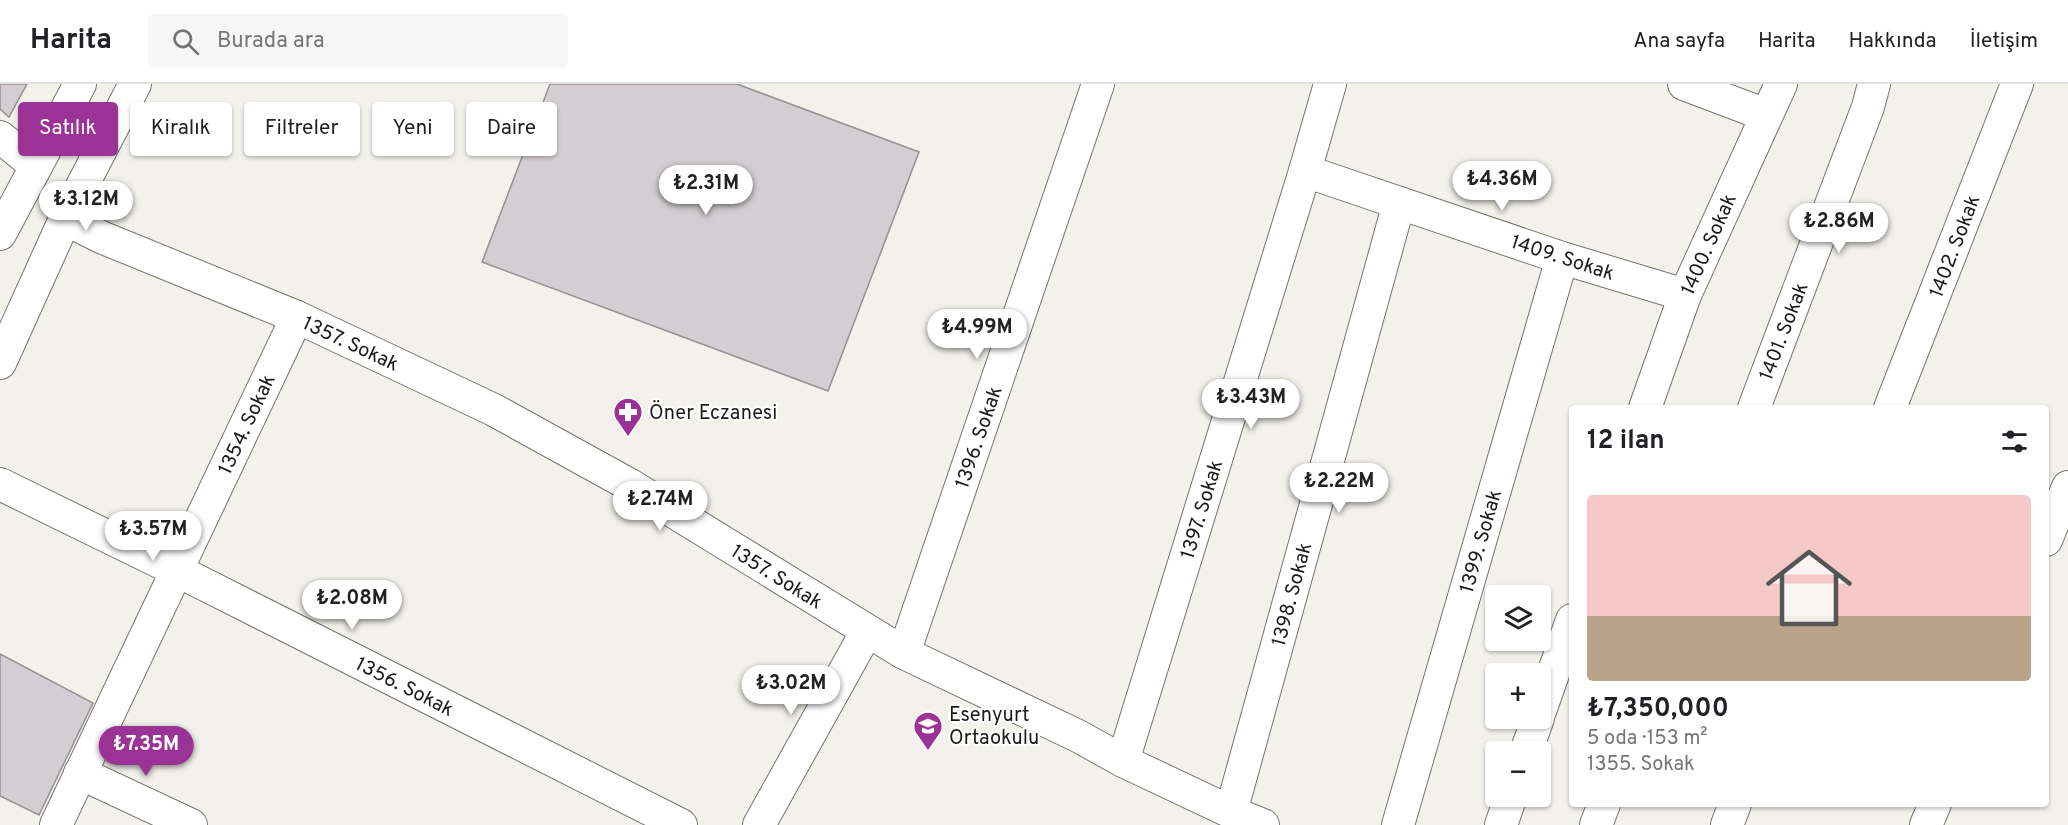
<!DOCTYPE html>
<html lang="tr">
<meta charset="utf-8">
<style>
:root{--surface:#fff;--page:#f6f6f6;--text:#202124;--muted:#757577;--line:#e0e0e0;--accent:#9b3295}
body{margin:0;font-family:Overpass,sans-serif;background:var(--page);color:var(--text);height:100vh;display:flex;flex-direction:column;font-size:22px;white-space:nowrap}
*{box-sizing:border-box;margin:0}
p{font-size:20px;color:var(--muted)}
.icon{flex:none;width:33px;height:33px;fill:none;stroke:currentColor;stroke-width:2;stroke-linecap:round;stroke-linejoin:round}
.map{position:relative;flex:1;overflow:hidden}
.panel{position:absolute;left:1569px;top:321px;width:480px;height:402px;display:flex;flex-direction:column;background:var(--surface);border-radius:6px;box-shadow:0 2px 4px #0004}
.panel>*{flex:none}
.hud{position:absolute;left:18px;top:18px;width:570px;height:54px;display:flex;gap:12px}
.buttons{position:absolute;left:1485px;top:501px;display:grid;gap:12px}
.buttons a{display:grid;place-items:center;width:66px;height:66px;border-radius:6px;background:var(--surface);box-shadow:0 2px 4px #0004;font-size:30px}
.price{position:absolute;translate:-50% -51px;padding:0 14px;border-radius:21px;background:#fff;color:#222;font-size:20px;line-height:39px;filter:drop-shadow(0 2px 3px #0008)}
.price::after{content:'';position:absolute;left:50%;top:36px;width:18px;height:14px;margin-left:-9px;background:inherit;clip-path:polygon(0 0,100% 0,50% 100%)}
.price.active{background:var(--accent);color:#fff}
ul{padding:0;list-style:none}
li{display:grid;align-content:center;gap:12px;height:318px;padding:0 18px}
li+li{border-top:2px solid var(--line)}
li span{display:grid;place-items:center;height:186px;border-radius:6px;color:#555}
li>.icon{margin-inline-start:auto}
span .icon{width:108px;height:108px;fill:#fffc;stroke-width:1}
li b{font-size:26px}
h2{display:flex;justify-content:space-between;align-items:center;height:72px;padding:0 18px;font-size:26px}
.tag{padding:0 21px;border-radius:6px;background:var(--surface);box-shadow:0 2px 4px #0004;font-size:21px;line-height:54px}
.tag.active{background:var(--accent);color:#fff}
header{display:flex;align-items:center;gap:36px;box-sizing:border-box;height:84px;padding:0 30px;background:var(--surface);border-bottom:2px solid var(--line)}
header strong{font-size:28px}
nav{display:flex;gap:33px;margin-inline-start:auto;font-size:21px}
.search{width:420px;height:54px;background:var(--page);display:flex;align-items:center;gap:15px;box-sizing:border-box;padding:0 21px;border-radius:6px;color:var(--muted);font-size:22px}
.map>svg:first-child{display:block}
</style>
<header>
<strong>Harita</strong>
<div class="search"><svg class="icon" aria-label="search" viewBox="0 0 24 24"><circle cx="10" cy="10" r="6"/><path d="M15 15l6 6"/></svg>Burada ara</div>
<nav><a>Ana sayfa</a><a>Harita</a><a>Hakkında</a><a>İletişim</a></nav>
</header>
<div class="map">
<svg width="2068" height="741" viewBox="0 0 2068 741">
<rect width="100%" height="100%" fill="#f2f1ec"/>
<g fill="#d2ced1" stroke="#959194" stroke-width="1.5">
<polygon points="0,0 27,0 9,33 0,25"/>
<polygon points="550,0 737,0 919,68 828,307 482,178"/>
<polygon points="0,570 93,619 39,731 0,712"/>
</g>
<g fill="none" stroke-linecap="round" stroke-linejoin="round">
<g stroke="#757470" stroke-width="34">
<g id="minor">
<polyline points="1684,0 1766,31"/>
<polyline points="0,53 36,82"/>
<polyline points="1305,87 1562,174 1685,211"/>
<polyline points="65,135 101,153 297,233 494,326 630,401 904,569 1078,652 1123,677 1231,728 1263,741"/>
<polyline points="0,150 80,0"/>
<polyline points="0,279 65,135 135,0"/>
<polyline points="1645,324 1685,211 1781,0"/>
<polyline points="1754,324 1868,23 1874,0"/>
<polyline points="1890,324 2017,0"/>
<polyline points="0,400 176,486 681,741"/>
<polyline points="2046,456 2068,403"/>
<polyline points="904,569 1098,0"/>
<polyline points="1540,627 1572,536"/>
<polyline points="1526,668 1538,634"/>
<polyline points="1123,677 1305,87 1330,0"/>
<polyline points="80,689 191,741"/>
<polyline points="1231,728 1399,119"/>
<polyline points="56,741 297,233"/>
<polyline points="759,741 867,547"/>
<polyline points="1398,741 1562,174"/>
<polyline points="1501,741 1511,712"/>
<polyline points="1596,741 1604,720"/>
<polyline points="1727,741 1735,720"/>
<polyline points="1926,741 1935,720"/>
</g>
</g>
<use href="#minor" stroke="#fff" stroke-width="32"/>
</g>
<defs>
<g id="pharmacy-pin" transform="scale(1.5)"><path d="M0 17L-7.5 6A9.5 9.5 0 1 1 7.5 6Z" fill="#9b3295" stroke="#fff"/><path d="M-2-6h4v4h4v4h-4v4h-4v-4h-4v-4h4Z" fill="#fff"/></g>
<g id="school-pin" transform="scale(1.5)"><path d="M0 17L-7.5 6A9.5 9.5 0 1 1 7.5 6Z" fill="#9b3295" stroke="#fff"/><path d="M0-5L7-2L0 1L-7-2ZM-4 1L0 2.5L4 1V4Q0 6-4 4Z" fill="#fff"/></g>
</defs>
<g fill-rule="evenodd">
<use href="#pharmacy-pin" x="628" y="328"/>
<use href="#school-pin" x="928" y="642"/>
</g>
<g text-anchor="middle" stroke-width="4.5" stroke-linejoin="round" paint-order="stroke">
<g font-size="20" fill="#1a1a18" stroke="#fff">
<text transform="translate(1708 160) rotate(-66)" y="7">1400. Sokak</text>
<text transform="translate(1954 162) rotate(-69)" y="7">1402. Sokak</text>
<text transform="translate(1563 173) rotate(18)" y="7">1409. Sokak</text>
<text transform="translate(1783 247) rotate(-69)" y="7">1401. Sokak</text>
<text transform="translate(351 259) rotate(25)" y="7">1357. Sokak</text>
<text transform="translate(246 340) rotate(-65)" y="7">1354. Sokak</text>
<text transform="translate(978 353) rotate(-71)" y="7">1396. Sokak</text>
<text transform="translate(1201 425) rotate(-73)" y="7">1397. Sokak</text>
<text transform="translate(1480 457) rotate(-74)" y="7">1399. Sokak</text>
<text transform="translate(777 492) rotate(32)" y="7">1357. Sokak</text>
<text transform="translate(1291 510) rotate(-75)" y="7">1398. Sokak</text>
<text transform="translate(405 602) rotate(27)" y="7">1356. Sokak</text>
</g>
<g font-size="20" fill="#1a1a18" stroke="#fff" text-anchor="start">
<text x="649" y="335">Öner Eczanesi</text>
<text x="949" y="637">Esenyurt<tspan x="949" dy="23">Ortaokulu</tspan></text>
</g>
</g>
</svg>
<div class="buttons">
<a><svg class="icon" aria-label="layers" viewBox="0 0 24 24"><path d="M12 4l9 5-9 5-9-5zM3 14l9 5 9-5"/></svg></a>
<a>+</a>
<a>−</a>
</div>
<b class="price" style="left:1502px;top:128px">₺4.36M</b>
<b class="price" style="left:706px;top:132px">₺2.31M</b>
<b class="price" style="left:86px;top:148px">₺3.12M</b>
<b class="price" style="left:1839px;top:170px">₺2.86M</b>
<b class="price" style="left:977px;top:276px">₺4.99M</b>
<b class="price" style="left:1251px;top:346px">₺3.43M</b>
<b class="price" style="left:1339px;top:430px">₺2.22M</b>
<b class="price" style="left:660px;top:448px">₺2.74M</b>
<b class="price" style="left:153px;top:478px">₺3.57M</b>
<b class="price" style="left:352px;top:547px">₺2.08M</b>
<b class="price" style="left:791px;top:632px">₺3.02M</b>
<b class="price active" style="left:146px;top:693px">₺7.35M</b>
<div class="hud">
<a class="tag active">Satılık</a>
<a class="tag">Kiralık</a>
<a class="tag">Filtreler</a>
<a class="tag">Yeni</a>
<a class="tag">Daire</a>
</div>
<section class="panel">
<h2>12 ilan<svg class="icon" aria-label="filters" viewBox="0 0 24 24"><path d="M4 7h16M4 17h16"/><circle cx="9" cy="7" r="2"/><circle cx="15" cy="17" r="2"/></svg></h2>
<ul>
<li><span style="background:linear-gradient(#f6c9c9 65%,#b9a48a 0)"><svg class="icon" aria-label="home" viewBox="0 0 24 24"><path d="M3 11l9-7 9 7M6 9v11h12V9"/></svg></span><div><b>₺7,350,000</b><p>5 oda · 153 m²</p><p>1355. Sokak</p></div></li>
</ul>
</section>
</div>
